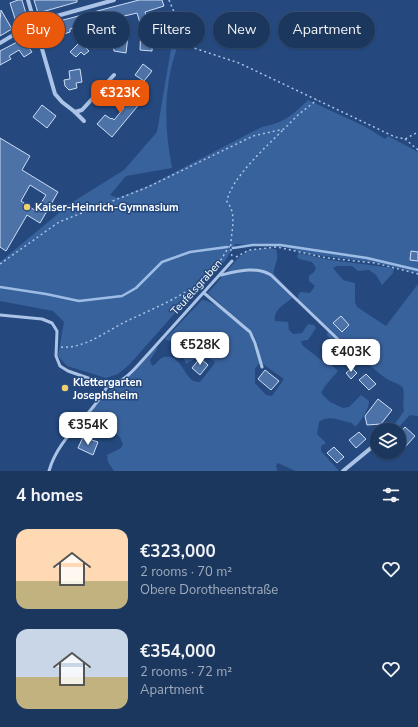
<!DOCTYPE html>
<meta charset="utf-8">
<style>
:root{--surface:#1c375e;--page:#294267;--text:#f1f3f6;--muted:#a0acbc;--line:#3a5173;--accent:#ea580c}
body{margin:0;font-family:"Nunito Sans",sans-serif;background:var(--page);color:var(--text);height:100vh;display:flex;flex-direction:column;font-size:15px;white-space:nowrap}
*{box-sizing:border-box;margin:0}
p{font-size:13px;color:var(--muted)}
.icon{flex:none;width:22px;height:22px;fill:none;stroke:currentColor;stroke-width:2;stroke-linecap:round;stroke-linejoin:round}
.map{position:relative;height:471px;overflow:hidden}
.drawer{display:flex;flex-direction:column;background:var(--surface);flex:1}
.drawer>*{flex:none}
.top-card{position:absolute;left:12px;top:12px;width:394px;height:36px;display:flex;gap:8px}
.buttons{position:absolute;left:370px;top:423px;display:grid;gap:8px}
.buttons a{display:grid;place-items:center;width:36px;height:36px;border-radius:50%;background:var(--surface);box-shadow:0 1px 3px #0004,0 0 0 1px var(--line);font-size:20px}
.price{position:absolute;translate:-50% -34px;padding:0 9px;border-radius:8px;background:#fff;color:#222;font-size:13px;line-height:26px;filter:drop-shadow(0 1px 2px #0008)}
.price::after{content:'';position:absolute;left:50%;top:24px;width:12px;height:9px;margin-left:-6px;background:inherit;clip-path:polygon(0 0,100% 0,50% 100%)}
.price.current{background:var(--accent);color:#fff}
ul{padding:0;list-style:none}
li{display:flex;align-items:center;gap:12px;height:100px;padding:0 16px}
li span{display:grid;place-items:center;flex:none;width:112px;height:80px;border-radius:12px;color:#555}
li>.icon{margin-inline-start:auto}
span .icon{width:48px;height:48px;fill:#fffc;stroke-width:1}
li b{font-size:17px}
h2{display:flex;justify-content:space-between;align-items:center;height:48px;padding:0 16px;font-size:17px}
.tag{padding:0 14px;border-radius:18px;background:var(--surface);box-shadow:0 1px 3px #0004,0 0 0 1px var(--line);font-size:14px;line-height:36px}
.tag.current{background:var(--accent);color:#fff}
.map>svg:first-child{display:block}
</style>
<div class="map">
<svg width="418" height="471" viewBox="0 0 418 471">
<rect width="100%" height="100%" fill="#25497e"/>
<g fill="#38629c" fill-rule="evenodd">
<path d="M172 43 178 45C163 86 164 126 172 168L126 176 110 195 118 198 150 185 262 127C283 123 292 116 308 100L366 127 385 139 388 136 418 152V273L372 262 309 254 284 247 235 244 225 261 199 286 129 365 118 374 106 378 67 366 58 356 64 322 53 311 0 301V262L71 203 124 170 157 132Z"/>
<path d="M265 248 276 249C280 262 273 265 274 274L294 296C288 303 273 308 275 321L288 322 289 330 293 334 302 333 308 324 314 325 316 328 308 340 301 341 302 345 321 360 332 365 338 371 325 386 321 393 330 402 343 408 349 407 361 395 369 401C369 410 361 421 355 427L352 423C341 421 329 414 319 422L317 434 326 443 321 446V451L339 471H295L278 463 276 465 277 471H114L108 462 107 455 121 448 123 444 120 437 109 428 100 414 90 423 86 421V418L106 393 130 375 156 346 157 349 150 360 152 366C157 364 159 358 164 357 184 354 184 384 200 382L215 363 214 361 202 354 186 364 178 341 175 339 169 341 165 339 202 300C213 299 243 326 250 335 254 340 252 346 257 348L259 347 254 336 249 330 208 293 240 256 249 250ZM260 362 284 379 272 396 266 395 255 383V369Z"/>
<path d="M299 253 330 260 394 268 393 273 382 285 376 275 369 270 358 271 352 266H337L333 268 343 280 355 283V302L357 307 386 326 418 284V416L410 415 396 430H392V428L404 411C402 403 405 396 403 388 398 382 390 382 384 377 369 365 363 356 343 366L341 364 337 346 327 335 328 330 298 299V295L300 292 310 293 315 286 309 281V276L314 272 316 268 312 262 299 259 297 256Z"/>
</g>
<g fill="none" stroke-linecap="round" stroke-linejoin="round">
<g stroke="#9ebde6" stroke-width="2.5">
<polyline points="233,248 253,245 280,245 367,258 418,270"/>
<polyline points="0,287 46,294 79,301 122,296 136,288 162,262 190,252 227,247"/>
</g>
</g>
<g fill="#4d72a7" stroke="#cddef5" fill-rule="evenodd">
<polygon points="18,0 22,0 27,17 23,22 17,25 10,3"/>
<polygon points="34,0 77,0 77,2 38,13"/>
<polygon points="139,0 162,0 164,6 145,12 148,24 160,21 163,30 153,33 152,51 140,50 141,26 137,13 70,29 70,32 49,39 46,27 48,24"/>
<polygon points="1,10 12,29 0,36 0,21"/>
<polygon points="32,34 37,44 29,48 32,52 24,57 19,50 9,56 11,59 0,65 0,51 19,41 21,44 23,43 22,39"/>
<polygon points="128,36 126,53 114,51 112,40"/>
<polygon points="80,42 89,51 84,55 81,52 76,57 70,52"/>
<polygon points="143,64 152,71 144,81 135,75"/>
<polygon points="80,69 82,82 76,83 77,88 69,90 65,86 64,80 70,79 69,71"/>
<polygon points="127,90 141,102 112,137 97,124 105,115 111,119 112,118 114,120 124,108 117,102"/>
<polygon points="42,105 56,116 47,128 33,117"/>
<path d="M0 138 30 156 22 170 58 192 40 223 27 215 6 251 0 247ZM30 185 46 195 36 211 21 201Z"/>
<polygon points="411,251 418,252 418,261 410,260"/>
<polygon points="341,316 349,325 342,332 333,323"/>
<polygon points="200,358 208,365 200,375 192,368"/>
<polygon points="352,368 357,373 351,379 346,373"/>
<polygon points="265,370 279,381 271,390 258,379"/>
<polygon points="366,374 376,384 369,390 359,380"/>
<polygon points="378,399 392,410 381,424 367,425 365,416"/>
<polygon points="405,427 415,436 399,454 399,434"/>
<polygon points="359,432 366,439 356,448 349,440"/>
<polygon points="83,437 98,442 93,455 78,448"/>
<polygon points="334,447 344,457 337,463 327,453"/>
</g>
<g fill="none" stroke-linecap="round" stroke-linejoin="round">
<g stroke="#aac3e6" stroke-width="1.5" stroke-dasharray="2 3" stroke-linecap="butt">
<polyline points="169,0 174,12 177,38 185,45 239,63 395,137 405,139 418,132"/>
<polyline points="405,139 418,150"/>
<path d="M232 256C227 239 240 217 227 202 229 180 268 145 284 129"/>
<polyline points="236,257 249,250 277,247 327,258 375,263 418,274"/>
<polyline points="0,264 59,222 148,187 253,136 284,129 299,114 317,100"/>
<path d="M61 347C84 349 105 332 125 322 154 308 186 296 210 274 218 266 224 254 231 244"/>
</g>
<g stroke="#aac3e6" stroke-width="3">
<path d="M221 275C238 271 256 266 271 275L347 348"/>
<polyline points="204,293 250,332 255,343 262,367"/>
<path d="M0 315 42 319 52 323 57 331 56 356 60 366 68 371 108 385C121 384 132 372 140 363L232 261"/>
<path d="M49 471C59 435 92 417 108 385"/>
</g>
<g stroke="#aac3e6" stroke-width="4">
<polyline points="28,0 55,94 62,102 75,112 82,110 114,75"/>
<polyline points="0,43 35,22 114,0"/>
<polyline points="75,112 84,121"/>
<polyline points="343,471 377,443"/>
</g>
</g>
<g fill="#f0cf6e" stroke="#25497e" stroke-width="1.5">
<circle cx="27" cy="207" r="4"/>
<circle cx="65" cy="388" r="4"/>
</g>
<g text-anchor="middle" stroke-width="3" stroke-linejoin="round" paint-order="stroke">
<g font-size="11" font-weight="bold" fill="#fff" stroke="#25497e" text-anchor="start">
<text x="35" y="211">Kaiser-Heinrich-Gymnasium</text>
<text x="73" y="386">Klettergarten<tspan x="73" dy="13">Josephsheim</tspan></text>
</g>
<g font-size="11" fill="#fff" stroke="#25497e">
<text transform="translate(196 287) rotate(-48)" y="4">Teufelsgraben</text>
</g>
</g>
</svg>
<div class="buttons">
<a><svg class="icon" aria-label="layers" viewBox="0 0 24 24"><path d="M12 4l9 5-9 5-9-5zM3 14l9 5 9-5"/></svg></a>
</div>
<b class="price current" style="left:120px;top:114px">€323K</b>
<b class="price" style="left:200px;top:366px">€528K</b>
<b class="price" style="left:351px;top:373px">€403K</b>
<b class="price" style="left:88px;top:446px">€354K</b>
<div class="top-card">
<a class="tag current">Buy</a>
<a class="tag">Rent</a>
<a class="tag">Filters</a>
<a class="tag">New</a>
<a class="tag">Apartment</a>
</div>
</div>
<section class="drawer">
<h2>4 homes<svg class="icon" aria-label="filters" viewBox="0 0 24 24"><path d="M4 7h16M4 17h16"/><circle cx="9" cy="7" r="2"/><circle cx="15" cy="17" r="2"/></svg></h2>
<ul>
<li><span style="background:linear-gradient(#ffd9b3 65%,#c2b280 0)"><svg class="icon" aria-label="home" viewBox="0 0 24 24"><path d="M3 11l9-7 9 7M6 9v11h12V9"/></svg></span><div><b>€323,000</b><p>2 rooms · 70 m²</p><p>Obere Dorotheenstraße</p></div><svg class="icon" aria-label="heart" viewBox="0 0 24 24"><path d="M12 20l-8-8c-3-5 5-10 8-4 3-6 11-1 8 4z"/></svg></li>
<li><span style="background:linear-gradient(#c9d6e8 60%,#c2b280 0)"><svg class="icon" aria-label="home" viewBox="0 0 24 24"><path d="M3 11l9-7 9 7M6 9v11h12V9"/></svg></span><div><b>€354,000</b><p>2 rooms · 72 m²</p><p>Apartment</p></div><svg class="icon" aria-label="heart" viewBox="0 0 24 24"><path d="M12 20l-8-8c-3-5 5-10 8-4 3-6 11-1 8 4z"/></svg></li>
</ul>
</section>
